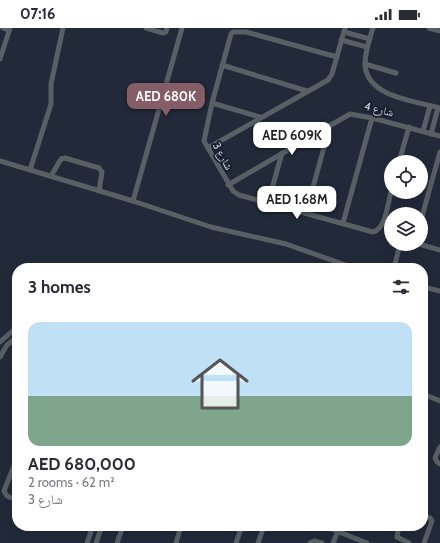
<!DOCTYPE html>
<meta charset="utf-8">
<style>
:root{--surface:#fff;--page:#f7f7f7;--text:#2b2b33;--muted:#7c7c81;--accent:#855d67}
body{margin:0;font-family:Cabin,"Noto Naskh Arabic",sans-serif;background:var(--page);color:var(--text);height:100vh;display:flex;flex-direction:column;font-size:15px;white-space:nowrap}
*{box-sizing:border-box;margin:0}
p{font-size:13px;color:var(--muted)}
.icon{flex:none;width:22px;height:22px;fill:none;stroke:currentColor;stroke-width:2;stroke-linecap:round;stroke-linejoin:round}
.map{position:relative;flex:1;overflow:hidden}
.drawer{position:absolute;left:12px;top:235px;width:416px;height:268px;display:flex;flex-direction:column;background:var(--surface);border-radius:16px;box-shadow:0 4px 16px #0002}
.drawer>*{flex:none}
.tools{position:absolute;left:384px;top:127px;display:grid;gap:8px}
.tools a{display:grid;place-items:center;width:44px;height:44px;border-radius:50%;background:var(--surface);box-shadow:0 4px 16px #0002;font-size:20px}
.price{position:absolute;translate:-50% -34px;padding:0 9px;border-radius:8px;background:#fff;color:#222;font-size:13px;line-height:26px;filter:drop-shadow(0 1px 2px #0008)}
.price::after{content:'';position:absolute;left:50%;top:24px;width:12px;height:9px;margin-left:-6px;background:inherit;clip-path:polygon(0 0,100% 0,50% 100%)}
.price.on{background:var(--accent);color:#fff}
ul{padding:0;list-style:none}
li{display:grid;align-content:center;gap:8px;height:212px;padding:0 16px}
li span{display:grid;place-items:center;height:124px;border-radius:12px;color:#555}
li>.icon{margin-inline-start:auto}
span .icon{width:72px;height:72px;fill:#fffc;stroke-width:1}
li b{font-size:17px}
h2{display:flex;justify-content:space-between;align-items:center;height:48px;padding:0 16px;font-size:17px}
.status{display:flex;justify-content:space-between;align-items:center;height:28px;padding:0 20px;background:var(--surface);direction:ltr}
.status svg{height:11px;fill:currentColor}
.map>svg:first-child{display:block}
</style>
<div class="status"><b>07:16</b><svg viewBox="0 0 49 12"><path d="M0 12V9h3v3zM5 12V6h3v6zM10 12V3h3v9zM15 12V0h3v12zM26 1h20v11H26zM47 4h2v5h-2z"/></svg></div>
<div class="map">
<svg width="440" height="515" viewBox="0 0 440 515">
<rect width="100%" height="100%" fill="#222939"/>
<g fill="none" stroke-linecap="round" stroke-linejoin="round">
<g stroke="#586066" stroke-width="5">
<polyline points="3,0 9,2"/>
<polyline points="146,0 163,5 166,4 167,0"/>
<path d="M373 0C369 12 365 24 365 37 367 69 415 73 440 80"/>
<polyline points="429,0 440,3"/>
<polyline points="344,4 370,11"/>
<polyline points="341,12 367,19"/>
<path d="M337 29 246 4H233L231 6 212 75 204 113 233 163 239 167 373 204C386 201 388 174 391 164"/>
<polyline points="0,31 10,0"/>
<polyline points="365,36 396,45"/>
<polyline points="222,37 307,63"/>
<polyline points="212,75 260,89"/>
<polyline points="423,103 430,78"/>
<polyline points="431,106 438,80"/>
<polyline points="208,120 328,52 332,46 345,0"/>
<polyline points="0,133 133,173 211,199 286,216 354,240"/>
<polyline points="399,134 409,99"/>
<polyline points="30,142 51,76 51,56 63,0"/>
<polyline points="51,148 61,131 65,130 99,140 102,144 99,163"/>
<polyline points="228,157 350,86 372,90 440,108"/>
<polyline points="133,173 182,0"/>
<polyline points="268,175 282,125"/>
<polyline points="306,185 330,97"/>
<polyline points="421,192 440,124"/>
<polyline points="343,195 372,90"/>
<polyline points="419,216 440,222"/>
<polyline points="394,240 400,216"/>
<polyline points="423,259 440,263"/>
<polyline points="0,314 17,299"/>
<polyline points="0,329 7,317 17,309"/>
<polyline points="423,366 440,373"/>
<polyline points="440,419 435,430 437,434 440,436"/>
<polyline points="17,430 4,463 7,468 17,472"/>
<polyline points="423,487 430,490 432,493 424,515"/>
<polyline points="324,498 367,515"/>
<polyline points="399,498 397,509 409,515"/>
<polyline points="87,515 93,498"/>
<polyline points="96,515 102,498"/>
<polyline points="117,515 123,498"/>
<polyline points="176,515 181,498"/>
<polyline points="236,515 242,498"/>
<polyline points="258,515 264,498"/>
<polyline points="310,515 314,513 322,515"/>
<polyline points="333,515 338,503"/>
</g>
</g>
<g text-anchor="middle" stroke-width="4" stroke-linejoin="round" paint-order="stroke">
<g font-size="11" fill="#d2d8e2" stroke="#18202f">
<text transform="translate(379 81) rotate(14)" y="4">شارع 4</text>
<text transform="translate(223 128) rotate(61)" y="4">شارع 3</text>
</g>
</g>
</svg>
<div class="tools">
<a><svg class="icon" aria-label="locate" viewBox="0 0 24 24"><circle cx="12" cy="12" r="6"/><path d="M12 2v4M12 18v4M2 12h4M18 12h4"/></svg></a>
<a><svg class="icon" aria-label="layers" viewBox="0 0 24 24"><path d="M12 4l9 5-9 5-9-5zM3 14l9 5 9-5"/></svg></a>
</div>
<b class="price on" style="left:166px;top:89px">AED 680K</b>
<b class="price" style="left:292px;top:128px">AED 609K</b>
<b class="price" style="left:297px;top:192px">AED 1.68M</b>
<section class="drawer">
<h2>3 homes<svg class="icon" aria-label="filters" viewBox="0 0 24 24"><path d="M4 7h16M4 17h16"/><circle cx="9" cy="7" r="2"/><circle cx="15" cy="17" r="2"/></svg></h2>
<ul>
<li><span style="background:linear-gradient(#bfe0f5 60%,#7fa58c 0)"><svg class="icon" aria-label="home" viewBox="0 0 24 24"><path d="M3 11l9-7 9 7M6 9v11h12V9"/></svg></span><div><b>AED 680,000</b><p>2 rooms · 62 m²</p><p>شارع 3</p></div></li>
</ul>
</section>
</div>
